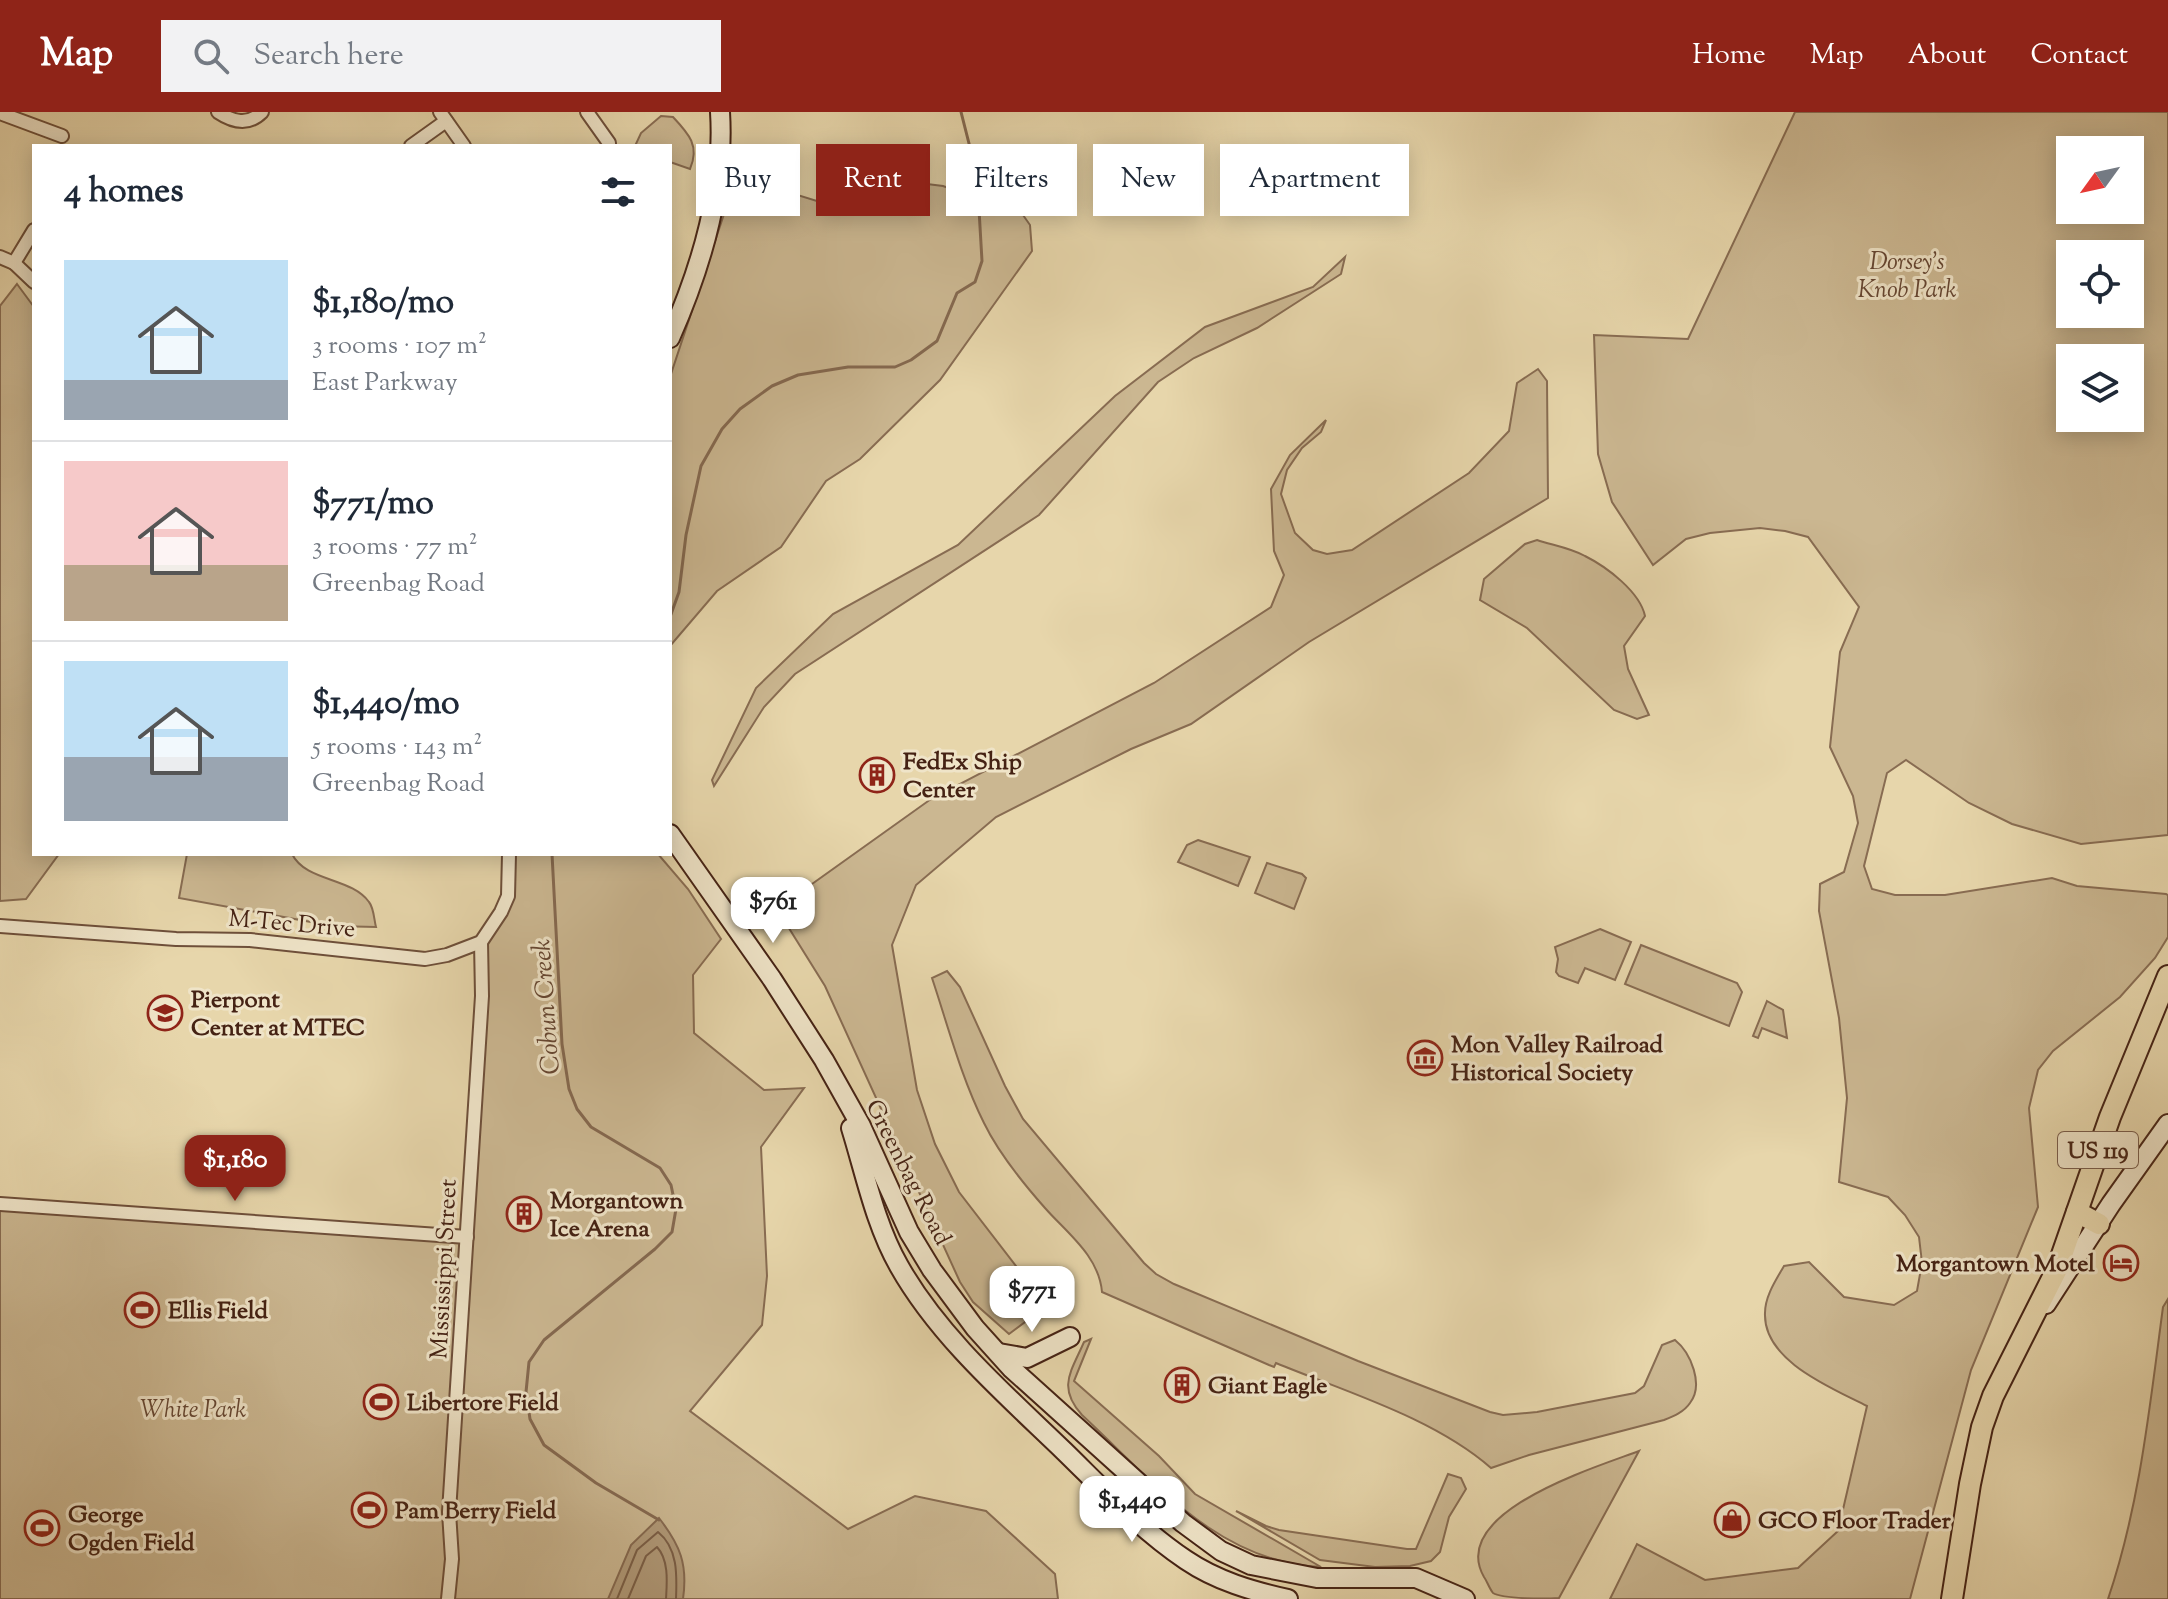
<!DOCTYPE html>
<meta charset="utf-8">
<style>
:root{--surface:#fff;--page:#f2f2f3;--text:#1f2937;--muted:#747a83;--line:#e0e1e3;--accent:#8f2418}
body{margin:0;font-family:"Sorts Mill Goudy",serif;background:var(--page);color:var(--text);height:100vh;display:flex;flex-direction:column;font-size:30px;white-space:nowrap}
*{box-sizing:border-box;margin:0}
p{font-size:26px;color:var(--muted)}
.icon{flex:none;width:44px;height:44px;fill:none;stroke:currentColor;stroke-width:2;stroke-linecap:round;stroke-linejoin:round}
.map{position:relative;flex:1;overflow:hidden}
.details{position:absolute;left:32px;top:32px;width:640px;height:712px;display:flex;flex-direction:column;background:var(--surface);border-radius:0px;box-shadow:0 4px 20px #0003}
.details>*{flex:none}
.guide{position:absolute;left:696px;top:32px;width:760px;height:72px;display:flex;gap:16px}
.needle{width:52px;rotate:237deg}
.controls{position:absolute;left:2056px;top:24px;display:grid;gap:16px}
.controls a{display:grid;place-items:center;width:88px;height:88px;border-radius:0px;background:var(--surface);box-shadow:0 4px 20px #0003;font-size:40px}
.price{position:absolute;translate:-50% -68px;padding:0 18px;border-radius:16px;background:#fff;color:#222;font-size:26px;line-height:52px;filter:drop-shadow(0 2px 4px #0008)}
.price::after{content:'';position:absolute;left:50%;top:48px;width:24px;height:18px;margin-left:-12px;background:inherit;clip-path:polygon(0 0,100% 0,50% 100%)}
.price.selected{background:var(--accent);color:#fff}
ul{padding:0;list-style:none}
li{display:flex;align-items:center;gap:24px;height:200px;padding:0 32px}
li+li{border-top:2px solid var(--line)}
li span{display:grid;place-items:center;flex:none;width:224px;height:160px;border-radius:0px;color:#555}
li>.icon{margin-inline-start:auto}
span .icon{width:96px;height:96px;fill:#fffc;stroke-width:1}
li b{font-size:34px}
h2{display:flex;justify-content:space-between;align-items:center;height:96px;padding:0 32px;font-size:34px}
.tag{padding:0 28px;border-radius:0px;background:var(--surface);box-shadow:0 4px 20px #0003;font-size:28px;line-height:72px}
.tag.selected{background:var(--accent);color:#fff}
header{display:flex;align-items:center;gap:48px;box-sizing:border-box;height:112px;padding:0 40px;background:var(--accent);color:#fff}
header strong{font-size:38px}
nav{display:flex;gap:44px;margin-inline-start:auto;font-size:28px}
.search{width:560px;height:72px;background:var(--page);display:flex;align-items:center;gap:20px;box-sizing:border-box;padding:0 28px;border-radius:0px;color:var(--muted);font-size:30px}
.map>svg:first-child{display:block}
</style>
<header>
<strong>Map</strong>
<div class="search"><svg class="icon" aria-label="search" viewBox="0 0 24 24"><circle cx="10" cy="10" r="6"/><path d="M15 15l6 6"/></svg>Search here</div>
<nav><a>Home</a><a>Map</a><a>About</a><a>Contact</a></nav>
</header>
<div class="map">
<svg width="2168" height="1487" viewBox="0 0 2168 1487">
<rect width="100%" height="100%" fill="#e7d6ab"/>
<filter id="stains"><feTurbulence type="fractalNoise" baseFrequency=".0025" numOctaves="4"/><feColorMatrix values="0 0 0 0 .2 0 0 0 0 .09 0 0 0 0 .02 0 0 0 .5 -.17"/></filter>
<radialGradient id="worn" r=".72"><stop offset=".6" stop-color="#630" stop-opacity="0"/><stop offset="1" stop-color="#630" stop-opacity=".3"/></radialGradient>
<g fill="#cbb791" stroke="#886c52" stroke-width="2" fill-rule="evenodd">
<path d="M1795 0H2168V723L2081 732 2012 712 1969 691 1906 648 1887 661 1864 754 1872 777 1895 783H1945L2052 766 2077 774 2166 782 2168 783V825L2155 846 2120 885 2053 939 2038 958 2029 996 2038 1095 1971 1258 1910 1487H1610L1637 1432 1705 1468 1798 1456 1838 1419 1867 1294C1832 1276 1763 1249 1765 1201 1765 1184 1776 1168 1784 1154L1809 1150 1844 1185 1894 1193 1917 1179 1922 1151 1919 1125 1905 1103 1888 1085 1839 1070 1847 986 1839 906 1819 799 1820 772 1844 760 1858 711 1853 684 1830 635 1840 540 1859 495 1808 425 1785 419 1760 416 1710 421 1686 427 1653 453 1612 390 1598 342 1594 223 1688 227ZM2070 38H2130V98H2070ZM2070 142H2130V202H2070ZM2070 246H2130V306H2070Z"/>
<path d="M661 4 673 5C689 22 700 34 690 57L670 50V34H635L641 21Z"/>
<polygon points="749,68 820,90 919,71 943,74 1023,103 1030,113 1032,139 940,268 860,347 826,369 781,435 717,479 670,534 670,265 730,84"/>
<polygon points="1345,145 1341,162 1257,216 1194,246 1158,270 1039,403 795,562 764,595 714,674 712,668 756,576 833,502 958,433 1115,284 1205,215 1313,175"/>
<polygon points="17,172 34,195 34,742 59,742 26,787 0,789 0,194"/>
<polygon points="1538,257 1547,269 1548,386 1309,530 1191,612 1131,637 996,705 916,773 892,833 917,978 935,1032 959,1080 1039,1184 1029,1207 1009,1222 973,1190 960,1170 825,874 777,797 931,687 1154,571 1271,495 1284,463 1274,439 1271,377 1290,343 1326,308 1321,320 1302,336 1287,358 1281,382 1295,421 1313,438 1327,442 1352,438 1469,361 1509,319 1517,271"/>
<path d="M1537 428C1552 433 1571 436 1585 444 1607 455 1640 480 1645 504L1624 534 1628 557 1649 603 1637 607 1614 598 1527 516 1480 488 1484 467 1525 432Z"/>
<polygon points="1198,728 1250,745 1238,774 1178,750 1187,733"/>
<path d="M187 742H292C306 770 351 765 369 790 374 796 374 808 376 815L333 814 179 786Z"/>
<polygon points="510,742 658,742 688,777 721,827 693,863 694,921 764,978 804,976 761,1035 767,1164 762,1213 690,1299 848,1417 915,1384 986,1399 1055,1462 1058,1487 0,1487 0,1092 467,1125 481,830 501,800"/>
<polygon points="1267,751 1302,762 1306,766 1294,797 1255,781"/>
<polygon points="1600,817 1631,830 1615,868 1585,856 1578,871 1559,864 1556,860 1558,847 1555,835"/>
<polygon points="1641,833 1737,871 1742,880 1729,914 1625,872"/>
<path d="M947 859 960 875 1005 974 1023 1007 1144 1151 1156 1162 1174 1172 1358 1249 1490 1300 1503 1303 1537 1300 1635 1281 1644 1274 1662 1233 1675 1228C1691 1241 1704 1273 1690 1291 1684 1300 1674 1304 1664 1308L1529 1343 1491 1356C1434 1306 1346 1280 1276 1251L1274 1255 1269 1253 1102 1180C1099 1144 1067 1121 1045 1096 1022 1070 999 1042 984 1011 961 965 948 914 932 866Z"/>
<polygon points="1767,889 1783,898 1787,926 1762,916 1758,926 1753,924"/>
<path d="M2168 1187V1487H2108C2140 1393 2150 1292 2163 1195Z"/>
<path d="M1091 1227 1074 1269 1159 1344 1195 1382 1321 1455C1219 1451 1152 1368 1082 1303 1057 1275 1071 1260 1084 1230Z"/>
<path d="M1639 1339 1559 1486C1545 1487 1503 1487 1493 1481 1489 1476 1487 1469 1484 1465 1447 1400 1597 1355 1639 1339Z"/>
<polygon points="1448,1362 1461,1366 1466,1377 1449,1405 1440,1440 1431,1449 1410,1454 1375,1455 1320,1448 1236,1399 1266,1414 1279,1418 1407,1437 1416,1437"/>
</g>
<path fill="#b09978" stroke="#856950" stroke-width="2" d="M659 1406C680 1433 688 1452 683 1487H608L631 1433Z"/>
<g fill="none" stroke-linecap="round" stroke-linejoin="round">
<g stroke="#7a5e46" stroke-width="2">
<path d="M617 1487 637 1438 658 1420C678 1436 677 1463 676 1487"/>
<path d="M628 1487 646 1444 657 1435C669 1448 667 1470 666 1487"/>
</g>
<g stroke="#856950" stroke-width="3">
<polyline points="670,505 679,480 686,423 701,354 722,317 740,297 772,274 798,263 848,255 895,255 911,248 937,229 957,181 975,170 982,149 977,63 961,0"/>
<polyline points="552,742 562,932 569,977 577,997 591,1015 660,1056 671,1073 676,1097 672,1120 655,1137 544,1228 529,1250 526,1280 530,1307 544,1333 596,1371 659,1408"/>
</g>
<g stroke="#6e4f3a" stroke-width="16">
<g id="minor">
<path d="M218 0C233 10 248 14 262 0"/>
<polyline points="440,0 464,34"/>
<polyline points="587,0 609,31"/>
<polyline points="0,1 62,24"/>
<polyline points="411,34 446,9"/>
<polyline points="0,145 14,151 34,170"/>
<polyline points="14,151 34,118"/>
<polyline points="0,814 176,827 250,828 425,847 447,843 481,830 501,800 508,784 509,742"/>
<polyline points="0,1092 467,1125"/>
<polyline points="448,1487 452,1447 449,1400 482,884 481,830"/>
</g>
</g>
<g stroke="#452214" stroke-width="22">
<g id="secondary">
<path d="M670 226C701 156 725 77 720 0"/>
<polyline points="670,722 772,867 824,948 861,1014 909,1120 932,1158 975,1216 1011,1256 1183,1411 1221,1439 1251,1453 1317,1466 1416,1466 1465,1487"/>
<path d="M851 1016C865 1061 875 1112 899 1154 939 1225 1006 1283 1064 1339 1103 1377 1141 1418 1186 1448 1217 1469 1252 1479 1288 1487"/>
<polyline points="2046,1192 2111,1092 2168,1012"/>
<polyline points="999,1241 1027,1246 1070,1225"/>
</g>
</g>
<g stroke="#452214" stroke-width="24">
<g id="primary">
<polyline points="2077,1100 2099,1112"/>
<polyline points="1952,1487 1970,1372 1982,1315 1993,1284 2057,1157 2110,1005 2168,864"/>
</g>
</g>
<use href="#minor" stroke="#efe4c8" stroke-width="12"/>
<use href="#secondary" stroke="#efe4c8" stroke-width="18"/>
<use href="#primary" stroke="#e7d6ab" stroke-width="20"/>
</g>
<defs>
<g id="building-ring" transform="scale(1.8)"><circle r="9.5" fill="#efe4c8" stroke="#8f2418" stroke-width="1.5"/><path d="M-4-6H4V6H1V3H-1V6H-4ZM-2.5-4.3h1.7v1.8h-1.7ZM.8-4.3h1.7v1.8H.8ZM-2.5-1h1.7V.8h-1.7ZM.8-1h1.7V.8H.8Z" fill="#8f2418"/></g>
<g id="university-ring" transform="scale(1.8)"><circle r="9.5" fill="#efe4c8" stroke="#8f2418" stroke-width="1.5"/><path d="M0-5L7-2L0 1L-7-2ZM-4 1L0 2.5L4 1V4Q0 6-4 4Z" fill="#8f2418"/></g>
<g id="museum-ring" transform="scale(1.8)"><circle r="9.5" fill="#efe4c8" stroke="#8f2418" stroke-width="1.5"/><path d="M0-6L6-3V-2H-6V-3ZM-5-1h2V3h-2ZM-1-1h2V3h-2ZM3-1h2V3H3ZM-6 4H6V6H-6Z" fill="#8f2418"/></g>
<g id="hotel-ring" transform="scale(1.8)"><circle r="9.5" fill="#efe4c8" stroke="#8f2418" stroke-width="1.5"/><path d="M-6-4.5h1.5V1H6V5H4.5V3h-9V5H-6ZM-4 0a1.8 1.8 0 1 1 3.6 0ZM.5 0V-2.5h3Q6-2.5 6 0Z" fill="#8f2418"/></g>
<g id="stadium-ring" transform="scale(1.8)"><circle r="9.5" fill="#efe4c8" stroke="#8f2418" stroke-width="1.5"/><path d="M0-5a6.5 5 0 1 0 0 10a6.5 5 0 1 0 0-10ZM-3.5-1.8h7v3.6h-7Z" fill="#8f2418"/></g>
<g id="shop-ring" transform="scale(1.8)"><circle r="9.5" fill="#efe4c8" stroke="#8f2418" stroke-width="1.5"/><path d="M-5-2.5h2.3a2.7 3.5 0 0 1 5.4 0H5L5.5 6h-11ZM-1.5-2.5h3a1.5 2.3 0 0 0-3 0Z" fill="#8f2418"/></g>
</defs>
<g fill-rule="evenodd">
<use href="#building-ring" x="877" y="663"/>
<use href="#university-ring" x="165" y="901"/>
<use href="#museum-ring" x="1425" y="946"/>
<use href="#building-ring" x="524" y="1102"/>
<use href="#hotel-ring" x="2121" y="1151"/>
<use href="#stadium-ring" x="142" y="1198"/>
<use href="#building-ring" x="1182" y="1273"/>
<use href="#stadium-ring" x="381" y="1290"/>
<use href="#stadium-ring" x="369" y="1398"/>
<use href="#shop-ring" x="1732" y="1408"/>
<use href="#stadium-ring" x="42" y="1416"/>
</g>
<g text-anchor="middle" stroke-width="6" stroke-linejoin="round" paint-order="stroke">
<rect fill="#efe4c8" stroke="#785c4a" stroke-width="2" x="2058" y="1020" width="80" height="36" rx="6"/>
<g font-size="22" font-weight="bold" fill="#452214">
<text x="2098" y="1046">US 119</text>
</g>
<g font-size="24" font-style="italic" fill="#664733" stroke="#efe4c8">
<text x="1907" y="157">Dorsey's<tspan x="1907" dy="28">Knob Park</tspan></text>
<text x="193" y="1305">White Park</text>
</g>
<g font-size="24" font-weight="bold" fill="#452214" stroke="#efe4c8" text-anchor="start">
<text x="903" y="657">FedEx Ship<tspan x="903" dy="28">Center</tspan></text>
<text x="191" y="895">Pierpont<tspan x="191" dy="28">Center at MTEC</tspan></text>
<text x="1451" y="940">Mon Valley Railroad<tspan x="1451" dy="28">Historical Society</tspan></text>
<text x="550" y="1096">Morgantown<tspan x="550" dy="28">Ice Arena</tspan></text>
<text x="2095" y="1159" text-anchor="end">Morgantown Motel</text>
<text x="168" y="1206">Ellis Field</text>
<text x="1208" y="1281">Giant Eagle</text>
<text x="407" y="1298">Libertore Field</text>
<text x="395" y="1406">Pam Berry Field</text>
<text x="68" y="1410">George<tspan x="68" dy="28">Ogden Field</tspan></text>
<text x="1758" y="1416">GCO Floor Trader</text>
</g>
<g font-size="24" fill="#452214" stroke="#efe4c8">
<text transform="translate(292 811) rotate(5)" y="8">M-Tec Drive</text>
<text transform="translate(909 1060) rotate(63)" y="8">Greenbag Road</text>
<text transform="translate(443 1157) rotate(-87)" y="8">Mississippi Street</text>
</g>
<g font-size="26" font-style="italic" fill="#654632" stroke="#efe4c8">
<text transform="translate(545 895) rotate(-94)" y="9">Cobun Creek</text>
</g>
</g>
<rect width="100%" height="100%" filter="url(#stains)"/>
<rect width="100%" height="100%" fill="url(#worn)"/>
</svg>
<div class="controls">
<a><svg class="needle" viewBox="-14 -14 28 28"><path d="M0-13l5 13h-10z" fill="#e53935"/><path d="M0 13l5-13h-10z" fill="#747a83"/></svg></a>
<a><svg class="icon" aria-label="locate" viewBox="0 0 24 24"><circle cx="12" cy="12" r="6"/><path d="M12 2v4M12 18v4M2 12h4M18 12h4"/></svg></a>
<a><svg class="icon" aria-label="layers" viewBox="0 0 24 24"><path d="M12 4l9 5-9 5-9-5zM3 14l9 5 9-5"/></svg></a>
</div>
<b class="price" style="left:773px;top:833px">$761</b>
<b class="price selected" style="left:235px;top:1091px">$1,180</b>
<b class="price" style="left:1032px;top:1222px">$771</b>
<b class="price" style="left:1132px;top:1432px">$1,440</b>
<div class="guide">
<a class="tag">Buy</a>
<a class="tag selected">Rent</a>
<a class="tag">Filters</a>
<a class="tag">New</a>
<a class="tag">Apartment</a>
</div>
<section class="details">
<h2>4 homes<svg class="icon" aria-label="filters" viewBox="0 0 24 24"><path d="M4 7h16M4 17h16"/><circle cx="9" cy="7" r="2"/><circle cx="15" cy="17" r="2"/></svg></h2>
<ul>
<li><span style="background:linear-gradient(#bfe0f5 75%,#9aa5b1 0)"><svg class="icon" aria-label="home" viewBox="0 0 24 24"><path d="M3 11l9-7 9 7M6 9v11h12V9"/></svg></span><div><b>$1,180/mo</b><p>3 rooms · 107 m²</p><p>East Parkway</p></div></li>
<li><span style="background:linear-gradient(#f6c9c9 65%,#b9a48a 0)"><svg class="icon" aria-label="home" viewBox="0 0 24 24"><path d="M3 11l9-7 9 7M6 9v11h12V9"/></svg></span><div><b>$771/mo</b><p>3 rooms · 77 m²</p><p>Greenbag Road</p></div></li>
<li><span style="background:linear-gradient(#bfe0f5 60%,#9aa5b1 0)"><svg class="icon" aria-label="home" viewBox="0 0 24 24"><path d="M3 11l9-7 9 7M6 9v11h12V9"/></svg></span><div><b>$1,440/mo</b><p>5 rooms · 143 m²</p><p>Greenbag Road</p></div></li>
</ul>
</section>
</div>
